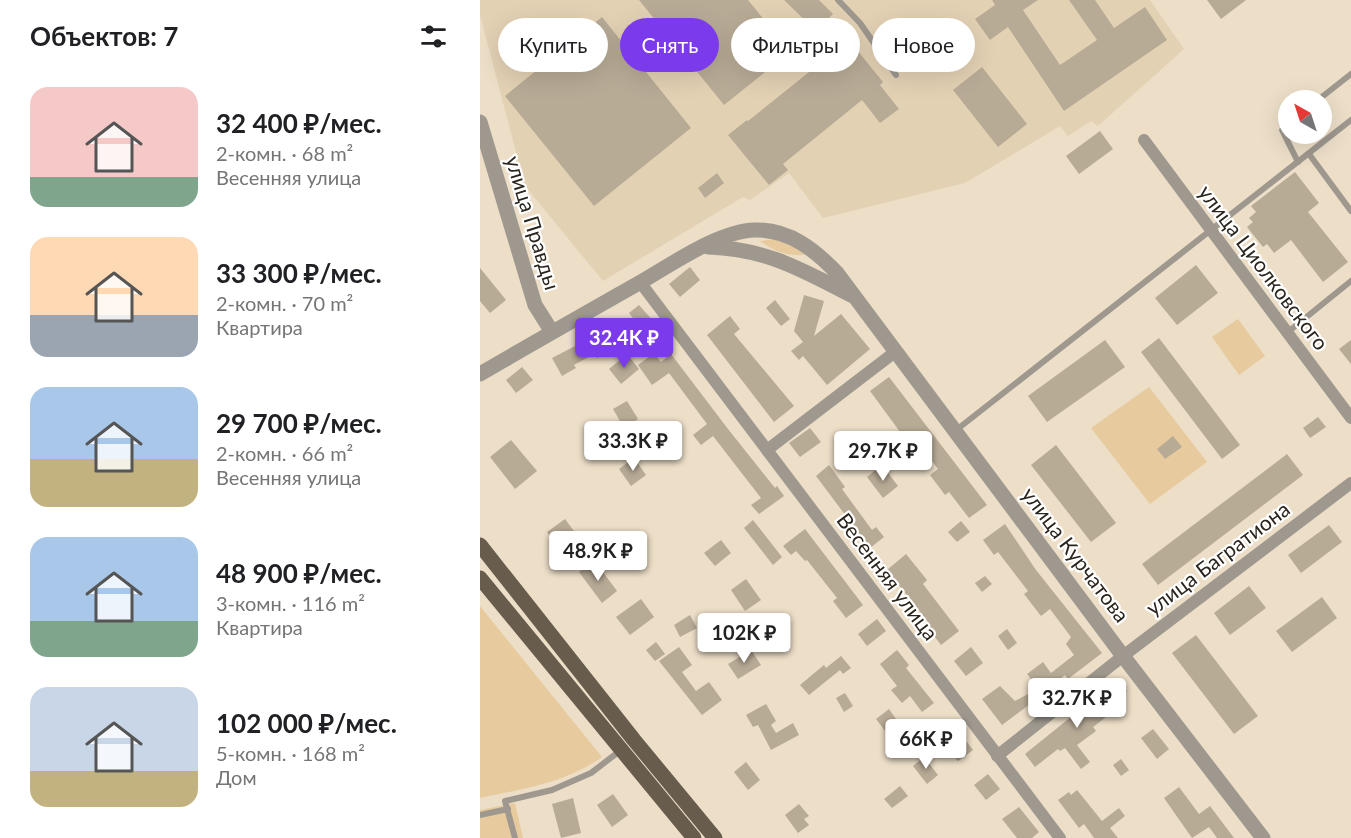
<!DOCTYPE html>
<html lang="ru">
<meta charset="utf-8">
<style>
:root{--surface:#fff;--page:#f6f6f6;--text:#202124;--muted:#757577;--accent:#7c3aed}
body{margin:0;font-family:Lato,sans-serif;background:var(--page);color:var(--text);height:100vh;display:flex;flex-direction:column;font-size:22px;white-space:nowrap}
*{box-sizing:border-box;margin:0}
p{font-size:20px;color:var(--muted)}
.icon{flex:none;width:33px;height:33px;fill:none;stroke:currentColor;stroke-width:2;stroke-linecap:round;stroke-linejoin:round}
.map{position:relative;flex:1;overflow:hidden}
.panel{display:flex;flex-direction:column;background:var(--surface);width:480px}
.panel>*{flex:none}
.banner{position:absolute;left:18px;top:18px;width:570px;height:54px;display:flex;gap:12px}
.needle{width:39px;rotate:321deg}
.tools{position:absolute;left:798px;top:90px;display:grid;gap:12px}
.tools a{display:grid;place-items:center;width:54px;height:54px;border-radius:50%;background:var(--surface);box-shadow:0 6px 24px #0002;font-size:30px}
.price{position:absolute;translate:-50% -51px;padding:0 14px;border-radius:6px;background:#fff;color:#222;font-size:20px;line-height:39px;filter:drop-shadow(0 2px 3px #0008)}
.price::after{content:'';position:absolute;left:50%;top:36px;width:18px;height:14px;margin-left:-9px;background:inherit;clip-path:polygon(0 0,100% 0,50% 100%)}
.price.active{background:var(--accent);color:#fff}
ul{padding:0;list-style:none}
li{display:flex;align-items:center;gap:18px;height:150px;padding:0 30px}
li span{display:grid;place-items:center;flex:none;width:168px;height:120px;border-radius:18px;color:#555}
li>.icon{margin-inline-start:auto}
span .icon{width:72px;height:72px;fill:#fffc;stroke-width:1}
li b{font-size:26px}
h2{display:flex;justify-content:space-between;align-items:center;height:72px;padding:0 30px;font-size:26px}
.chip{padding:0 21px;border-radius:27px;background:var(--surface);box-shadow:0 6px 24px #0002;font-size:21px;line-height:54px}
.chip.active{background:var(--accent);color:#fff}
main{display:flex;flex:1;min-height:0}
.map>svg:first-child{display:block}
</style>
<main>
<section class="panel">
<h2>Объектов: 7<svg class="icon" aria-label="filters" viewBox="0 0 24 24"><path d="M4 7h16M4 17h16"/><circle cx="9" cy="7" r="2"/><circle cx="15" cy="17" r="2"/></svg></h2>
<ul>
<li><span style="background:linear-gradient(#f6c9c9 75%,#7fa58c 0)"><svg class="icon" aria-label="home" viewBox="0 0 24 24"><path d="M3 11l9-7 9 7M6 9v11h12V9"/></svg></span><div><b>32 400 ₽/мес.</b><p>2-комн. · 68 m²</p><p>Весенняя улица</p></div></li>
<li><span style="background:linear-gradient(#ffd9b3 65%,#9aa5b1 0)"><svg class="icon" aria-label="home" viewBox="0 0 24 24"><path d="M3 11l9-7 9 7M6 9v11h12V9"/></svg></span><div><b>33 300 ₽/мес.</b><p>2-комн. · 70 m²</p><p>Квартира</p></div></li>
<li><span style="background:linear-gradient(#a9c7e8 60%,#c2b280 0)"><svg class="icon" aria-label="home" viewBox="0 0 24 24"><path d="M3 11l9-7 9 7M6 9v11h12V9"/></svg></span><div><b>29 700 ₽/мес.</b><p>2-комн. · 66 m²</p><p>Весенняя улица</p></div></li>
<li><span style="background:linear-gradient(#a9c7e8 70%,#7fa58c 0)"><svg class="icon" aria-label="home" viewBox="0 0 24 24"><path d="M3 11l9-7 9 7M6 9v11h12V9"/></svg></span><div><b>48 900 ₽/мес.</b><p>3-комн. · 116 m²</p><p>Квартира</p></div></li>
<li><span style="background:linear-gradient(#c9d6e8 70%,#c2b280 0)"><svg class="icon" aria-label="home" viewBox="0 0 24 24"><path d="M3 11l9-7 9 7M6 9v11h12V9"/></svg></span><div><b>102 000 ₽/мес.</b><p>5-комн. · 168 m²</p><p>Дом</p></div></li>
</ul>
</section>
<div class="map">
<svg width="871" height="838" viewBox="0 0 871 838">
<rect width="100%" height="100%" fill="#ecdec7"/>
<polygon fill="#e3d1b4" points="0,0 670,0 704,49 618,126 611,121 588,136 580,126 485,183 343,218 309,173 270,200 263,197 123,281 45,186 0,15"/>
<g fill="#e7cb9e">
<path d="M294 239 314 246 325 255C307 256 294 251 280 241Z"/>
<polygon points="758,319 785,356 759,375 732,337"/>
<polygon points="669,387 727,462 670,504 611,428"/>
<path d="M0 606 122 757C86 783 42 789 0 798Z"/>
<polygon points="35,803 43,838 0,838 0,810"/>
</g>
<g fill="#b8ab96">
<polygon points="159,0 268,0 310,52 244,105"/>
<polygon points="304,0 339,0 353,14 336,31"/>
<polygon points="512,0 558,0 543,10 580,65 617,40 589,0 615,0 634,28 665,7 687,40 584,111 528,27 510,40 495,19 515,5"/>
<polygon points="727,0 766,0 741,19"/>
<polygon points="122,17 211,128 114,206 25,96"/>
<polygon points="453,23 475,51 456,67 433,39"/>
<polygon points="369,40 403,82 400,85 419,109 400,123 382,100 303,164 308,170 289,185 248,135 267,120 268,121"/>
<polygon points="502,67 547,124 518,147 473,90"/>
<polygon points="620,131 633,149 599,174 586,156"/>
<polygon points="815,172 839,203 828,212 868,262 843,282 811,240 794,253 787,244 783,247 767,227 773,222 769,218 776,212 771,206"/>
<polygon points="237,173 244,183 225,198 218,188"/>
<polygon points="716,265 738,293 697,325 675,298"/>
<polygon points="210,267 220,280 200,297 189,284"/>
<polygon points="0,268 26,300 10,313 0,301"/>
<polygon points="324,295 344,301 334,336 361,314 390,349 347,385 323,356 319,360 311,351 323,342 314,331"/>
<polygon points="295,300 310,319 301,326 286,308"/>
<polygon points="159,305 182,331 170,340 149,313"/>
<polygon points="250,316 260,329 254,334 314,406 294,422 227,335"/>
<polygon points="679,338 760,445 742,459 661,352"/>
<polygon points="118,339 127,352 117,358 114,354 94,365 96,368 82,376 72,358 99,344 102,349"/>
<polygon points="625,340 645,367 567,422 548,396"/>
<polygon points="871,340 871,364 859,349"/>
<polygon points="174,353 181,362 191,354 248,429 295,488 297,486 304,496 279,514 271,505 281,498 233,436 221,445 213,435 227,424 189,373 172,385 158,365"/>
<polygon points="147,354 159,369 141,384 129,369"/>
<polygon points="42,367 53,380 36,393 26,380"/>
<polygon points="409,377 507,505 489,518 469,492 465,495 450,475 458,469 433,436 426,440 390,391"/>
<polygon points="147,401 158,419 144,428 133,409"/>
<polygon points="838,417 846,427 830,438 823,428"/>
<polygon points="330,428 341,442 320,457 309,443"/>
<polygon points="693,436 702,447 685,459 677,449"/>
<polygon points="31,440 57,471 35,489 10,457"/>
<polygon points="576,445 636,523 611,542 551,465"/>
<polygon points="807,454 823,475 678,585 662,564"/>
<polygon points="154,458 166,475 151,486 139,469"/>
<polygon points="349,465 365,487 362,489 392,530 396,527 404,537 390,548 336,476"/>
<polygon points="402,465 418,486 403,498 387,477"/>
<polygon points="85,519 102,542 84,556 67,532"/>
<polygon points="273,520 302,557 293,565 264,528"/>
<polygon points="481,521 490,532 477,542 468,532"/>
<polygon points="525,524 556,570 622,653 588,679 585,675 562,693 547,674 563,662 571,673 594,655 586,644 591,637 570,609 561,616 544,594 548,591 518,552 514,555 503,540"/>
<polygon points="849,525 862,542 821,573 808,555"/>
<polygon points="325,529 383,605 366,618 353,601 357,598 327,560 325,561 316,551 311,555 303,546"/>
<polygon points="241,540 251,553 235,566 224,553"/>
<polygon points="426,554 447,580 443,584 479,631 461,645 445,624 448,622 407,570"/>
<polygon points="114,560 137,591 122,603 99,572"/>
<polygon points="505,576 512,584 502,592 495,583"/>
<polygon points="266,579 281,600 265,611 251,590"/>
<polygon points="769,586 786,608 750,635 734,613"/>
<polygon points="842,597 857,618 812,652 796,631"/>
<polygon points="161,599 174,617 150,635 136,617"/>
<polygon points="210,615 217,628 200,637 194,625"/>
<polygon points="397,619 406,631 387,646 378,634"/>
<polygon points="527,629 537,643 528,650 518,636"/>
<polygon points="716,635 778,716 754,734 692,653"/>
<polygon points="176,642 185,654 175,661 166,650"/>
<polygon points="199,647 212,665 202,672 216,691 229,682 242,700 222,715 179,661"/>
<polygon points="491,647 503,663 486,676 474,661"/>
<polygon points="271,650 281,665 258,679 248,664"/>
<polygon points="417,650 429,665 426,668 454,703 442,712 430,696 422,703 411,690 417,686 400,664"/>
<polygon points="361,656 371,668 363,674 360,670 329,695 320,685 344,665 346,668"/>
<polygon points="638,679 647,691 622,710 626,717 613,727 616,731 597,745 610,762 601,769 585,748 580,751 578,749 555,767 545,754"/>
<polygon points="520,686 535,701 548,694 554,701 522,725 502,699"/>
<polygon points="365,693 373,706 364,712 356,698"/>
<polygon points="286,704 296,721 291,725 296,733 313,723 319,735 291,750 278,725 273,727 266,715"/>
<polygon points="409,709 418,722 406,732 396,719"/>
<polygon points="477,729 493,750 478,761 462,741"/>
<polygon points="673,729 689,749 677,759 661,738"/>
<polygon points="444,757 458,775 447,784 433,766"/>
<polygon points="641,759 649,770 641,776 633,765"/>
<polygon points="266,762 280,780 268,790 254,772"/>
<polygon points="508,774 520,789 506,800 494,785"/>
<polygon points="420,786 428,796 412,808 404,799"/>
<polygon points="699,787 719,814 730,806 754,838 737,838 729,827 712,838 684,798"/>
<polygon points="597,790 622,821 639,808 645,816 630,828 638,838 614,838 604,824 599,828 578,800 589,792 591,795"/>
<polygon points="133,794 148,815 132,827 117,805"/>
<polygon points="93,798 101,833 81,838 72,804"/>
<polygon points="319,804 329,816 324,819 329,825 318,833 305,815"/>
<polygon points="539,807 559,832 552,838 537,838 522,819"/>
</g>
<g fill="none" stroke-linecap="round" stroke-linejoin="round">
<g stroke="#9e988f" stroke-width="6">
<polyline points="358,0 380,23 416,75"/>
<polyline points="838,100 871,74"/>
<polyline points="808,124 802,130 818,162"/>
<polyline points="829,154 871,211"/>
<polyline points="808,332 871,281"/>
<polyline points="475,431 871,120"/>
<polyline points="0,815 28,809"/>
<polyline points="35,838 25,801 72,790 111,773 141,750"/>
</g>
<g stroke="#9e988f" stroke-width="12">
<polyline points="664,140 871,418"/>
<polyline points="160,282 580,838"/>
<polyline points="287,450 415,352"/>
<polyline points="517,756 643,656 871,483"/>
</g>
<g stroke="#9e988f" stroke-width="15">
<polyline points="0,122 55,305 72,332"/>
<path d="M228 247C287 249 320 269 371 295"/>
<path d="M0 374C53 343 106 313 159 283 191 265 238 231 275 230 309 229 335 250 357 273L643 656 783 838"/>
</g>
<g stroke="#685d4d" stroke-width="15">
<polyline points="0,545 154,740 235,838"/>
<polyline points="0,578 214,838"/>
</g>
</g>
<g text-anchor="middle" stroke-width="4.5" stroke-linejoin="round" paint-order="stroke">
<g font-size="21" fill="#2a241c" stroke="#fff">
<text transform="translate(52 223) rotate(73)" y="7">улица Правды</text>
<text transform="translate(783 268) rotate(53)" y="7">улица Циолковского</text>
<text transform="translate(595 555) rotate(53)" y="7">улица Курчатова</text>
<text transform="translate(738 559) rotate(-37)" y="7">улица Багратиона</text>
<text transform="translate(407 577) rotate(53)" y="7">Весенняя улица</text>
</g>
</g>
</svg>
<div class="tools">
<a><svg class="needle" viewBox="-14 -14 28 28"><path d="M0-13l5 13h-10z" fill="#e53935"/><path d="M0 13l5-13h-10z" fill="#757577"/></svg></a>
</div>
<b class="price active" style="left:144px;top:369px">32.4K ₽</b>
<b class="price" style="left:153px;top:472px">33.3K ₽</b>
<b class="price" style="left:403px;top:482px">29.7K ₽</b>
<b class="price" style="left:118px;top:582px">48.9K ₽</b>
<b class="price" style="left:264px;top:664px">102K ₽</b>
<b class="price" style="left:597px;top:729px">32.7K ₽</b>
<b class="price" style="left:446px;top:770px">66K ₽</b>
<div class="banner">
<a class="chip">Купить</a>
<a class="chip active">Снять</a>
<a class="chip">Фильтры</a>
<a class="chip">Новое</a>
</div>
</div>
</main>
